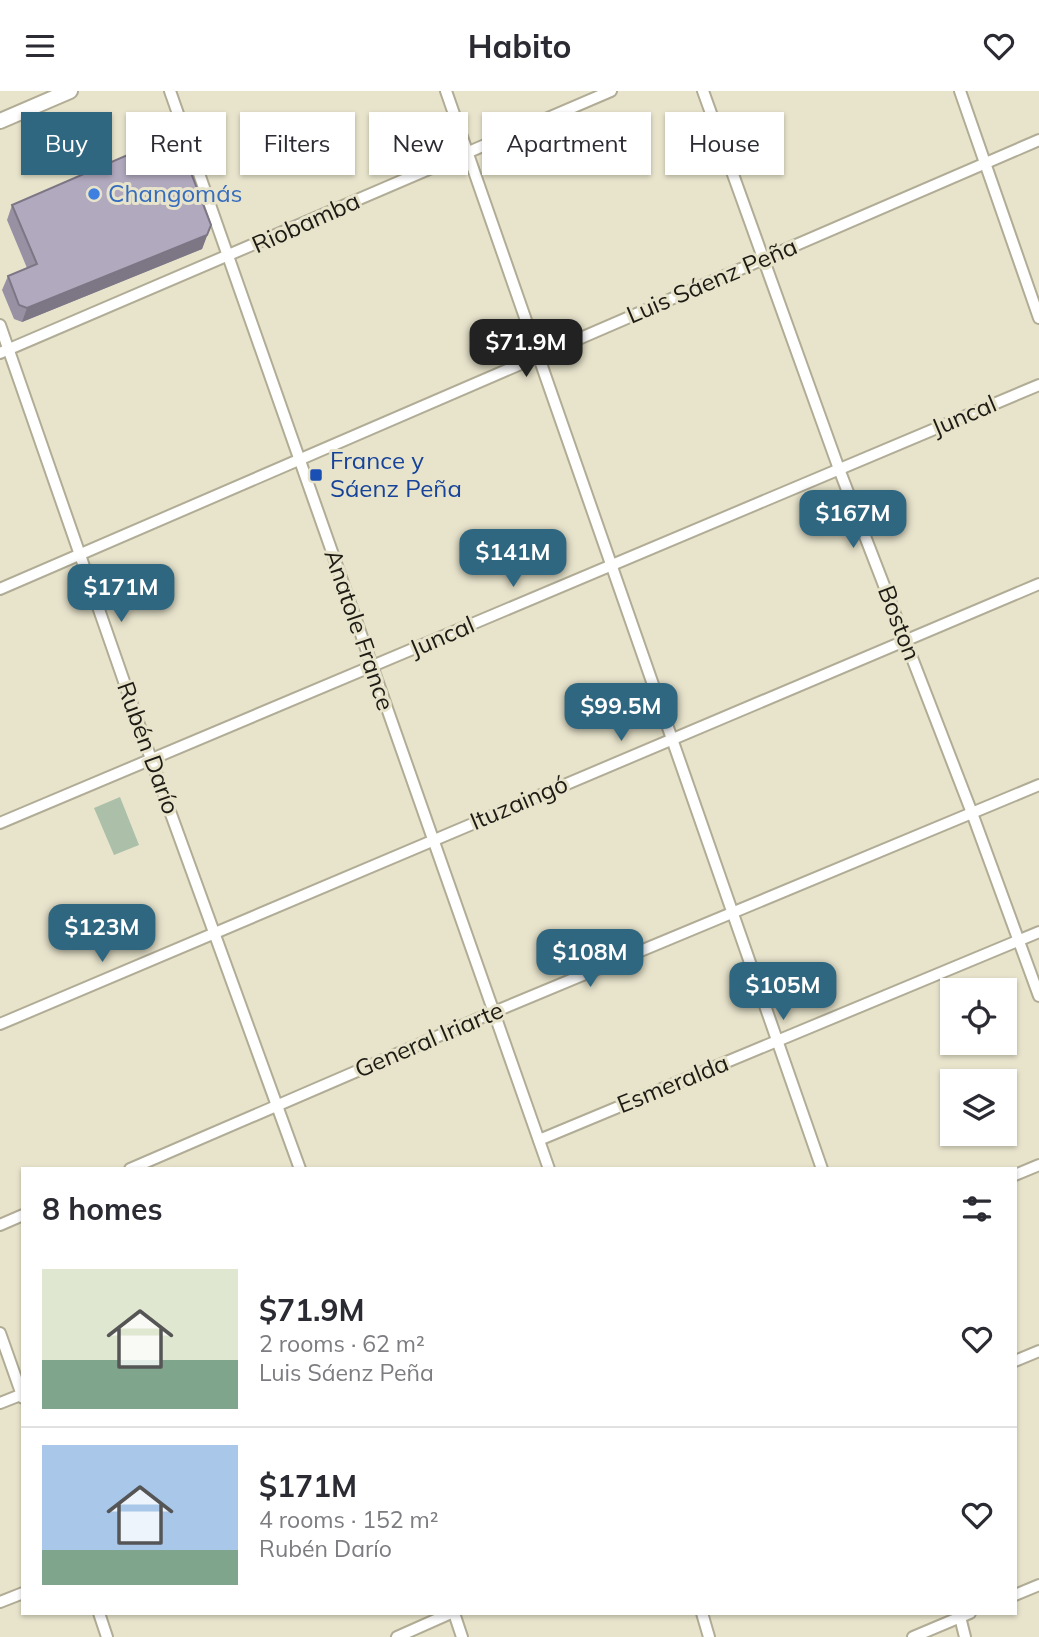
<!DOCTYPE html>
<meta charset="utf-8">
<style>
:root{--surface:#fff;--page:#f7f7f7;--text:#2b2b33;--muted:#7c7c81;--line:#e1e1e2;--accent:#2f6680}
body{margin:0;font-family:Mulish,sans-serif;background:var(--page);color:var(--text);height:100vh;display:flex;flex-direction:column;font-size:26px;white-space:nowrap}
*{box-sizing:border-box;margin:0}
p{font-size:23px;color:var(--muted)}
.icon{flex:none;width:38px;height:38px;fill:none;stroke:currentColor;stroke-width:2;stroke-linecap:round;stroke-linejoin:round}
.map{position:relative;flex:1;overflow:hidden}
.side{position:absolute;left:21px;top:1076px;width:996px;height:448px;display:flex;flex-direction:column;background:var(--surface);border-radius:0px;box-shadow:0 2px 5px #0004}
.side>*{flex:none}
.top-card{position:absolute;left:21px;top:21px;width:998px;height:63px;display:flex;gap:14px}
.buttons{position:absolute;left:940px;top:887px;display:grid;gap:14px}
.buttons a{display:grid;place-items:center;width:77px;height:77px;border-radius:0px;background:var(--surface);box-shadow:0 2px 5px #0004;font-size:35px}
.price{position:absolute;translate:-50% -60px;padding:0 16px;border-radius:14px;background:var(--accent);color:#fff;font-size:23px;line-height:46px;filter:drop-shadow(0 2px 4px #0008)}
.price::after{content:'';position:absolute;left:50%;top:42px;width:21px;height:16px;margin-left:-10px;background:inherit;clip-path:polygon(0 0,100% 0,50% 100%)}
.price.active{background:#222;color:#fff}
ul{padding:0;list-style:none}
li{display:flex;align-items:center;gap:21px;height:175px;padding:0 21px}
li+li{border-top:2px solid var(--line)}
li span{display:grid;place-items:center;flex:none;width:196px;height:140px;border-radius:0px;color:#555}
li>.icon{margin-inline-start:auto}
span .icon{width:84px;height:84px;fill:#fffc;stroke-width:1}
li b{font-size:30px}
h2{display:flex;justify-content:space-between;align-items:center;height:84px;padding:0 21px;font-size:30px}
.chip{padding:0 24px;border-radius:0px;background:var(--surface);box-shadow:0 2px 5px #0004;font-size:24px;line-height:63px}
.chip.active{background:var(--accent);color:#fff}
header{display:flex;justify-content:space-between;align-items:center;height:91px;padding:0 21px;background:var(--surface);font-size:32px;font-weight:700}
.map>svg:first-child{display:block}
</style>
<header><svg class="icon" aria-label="menu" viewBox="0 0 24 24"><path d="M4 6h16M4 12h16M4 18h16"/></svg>Habito<svg class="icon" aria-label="heart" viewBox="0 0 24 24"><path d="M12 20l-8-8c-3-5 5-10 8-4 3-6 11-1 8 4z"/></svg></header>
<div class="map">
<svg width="1039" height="1546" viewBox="0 0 1039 1546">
<rect width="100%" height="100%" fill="#e8e4cc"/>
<polygon fill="#abbfa9" points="120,706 139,754 114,764 94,717"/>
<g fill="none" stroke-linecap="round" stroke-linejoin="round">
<g stroke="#b0ac95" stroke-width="14">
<g id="street">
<polyline points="170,0 549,1078"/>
<polyline points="446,0 822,1078"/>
<polyline points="703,0 839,378 972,722 1039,905"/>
<polyline points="960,0 1039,227"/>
<polyline points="0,234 151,668 300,1078"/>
<polyline points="0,262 611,0"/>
<polyline points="0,498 1039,49"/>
<polyline points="0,732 1039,294"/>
<polyline points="0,933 1039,493"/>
<polyline points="539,1049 1039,841"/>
<polyline points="130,1078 494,921 1039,694"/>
<polyline points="1015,1084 1039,1074"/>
<polyline points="0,1134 23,1124"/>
<polyline points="0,1242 23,1307"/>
<polyline points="1015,1270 1039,1260"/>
<polyline points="0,1312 23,1303"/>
<polyline points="1015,1504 1039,1494"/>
<polyline points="0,1511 23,1502"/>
<polyline points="99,1522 107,1546"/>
<polyline points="454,1522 462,1546"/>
<polyline points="702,1522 709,1546"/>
<polyline points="959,1522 965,1546"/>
<polyline points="397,1546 451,1522"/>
<polyline points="913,1546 970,1522"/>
</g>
</g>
<g stroke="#b0ac95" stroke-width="18">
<polyline id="secondary" points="0,30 70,0"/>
</g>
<use href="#street" stroke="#fff" stroke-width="10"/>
<use href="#secondary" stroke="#fff" stroke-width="14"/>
</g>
<polygon fill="#9891a3" points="12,114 211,134 202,158 22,231 14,228 2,199 8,185 27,177 7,129"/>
<polygon fill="#7c7685" points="211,134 202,158 22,231 27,217"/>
<polygon fill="#b1a9be" stroke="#7c7685" stroke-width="2" points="176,43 211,134 207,144 27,217 19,214 8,185 37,173 12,114"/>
<circle fill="#3f7fe0" stroke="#e8e4cc" stroke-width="2.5" cx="94" cy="103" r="7"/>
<rect fill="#1a4fb4" stroke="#e8e4cc" stroke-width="2.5" x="309" y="377" width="14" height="14" rx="3.5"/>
<g text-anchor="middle" stroke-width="6" stroke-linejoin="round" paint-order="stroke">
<g font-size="24" fill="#366cbe" stroke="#e8e4cc" text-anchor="start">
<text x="108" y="111">Changomás</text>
</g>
<g font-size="24" fill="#1d1b13" stroke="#e8e4cc">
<text transform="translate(306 132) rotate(-24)" y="8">Riobamba</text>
<text transform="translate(712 190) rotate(-23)" y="8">Luis Sáenz Peña</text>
<text transform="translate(964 325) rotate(-23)" y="8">Juncal</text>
<text transform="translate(899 532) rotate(69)" y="8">Boston</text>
<text transform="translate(359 539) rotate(71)" y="8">Anatole France</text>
<text transform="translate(442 546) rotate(-23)" y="8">Juncal</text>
<text transform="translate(148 657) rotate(70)" y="8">Rubén Darío</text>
<text transform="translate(519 712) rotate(-23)" y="8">Ituzaingó</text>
<text transform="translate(429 949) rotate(-23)" y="8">General Iriarte</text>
<text transform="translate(673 993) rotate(-22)" y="8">Esmeralda</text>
</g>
<g font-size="24" fill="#164399" stroke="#e8e4cc" text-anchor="start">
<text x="330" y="378">France y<tspan x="330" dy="28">Sáenz Peña</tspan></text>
</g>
</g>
</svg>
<div class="buttons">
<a><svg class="icon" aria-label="locate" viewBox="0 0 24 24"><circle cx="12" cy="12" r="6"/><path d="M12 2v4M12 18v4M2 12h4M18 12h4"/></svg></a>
<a><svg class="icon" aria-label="layers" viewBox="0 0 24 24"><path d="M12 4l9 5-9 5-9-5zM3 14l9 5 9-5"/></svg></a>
</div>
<b class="price active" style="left:526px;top:288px">$71.9M</b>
<b class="price" style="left:853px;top:459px">$167M</b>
<b class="price" style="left:513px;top:498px">$141M</b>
<b class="price" style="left:121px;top:533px">$171M</b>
<b class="price" style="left:621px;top:652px">$99.5M</b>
<b class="price" style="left:102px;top:873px">$123M</b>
<b class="price" style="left:590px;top:898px">$108M</b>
<b class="price" style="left:783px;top:931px">$105M</b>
<div class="top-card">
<a class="chip active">Buy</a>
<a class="chip">Rent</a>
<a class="chip">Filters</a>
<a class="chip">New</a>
<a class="chip">Apartment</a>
<a class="chip">House</a>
</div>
<section class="side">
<h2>8 homes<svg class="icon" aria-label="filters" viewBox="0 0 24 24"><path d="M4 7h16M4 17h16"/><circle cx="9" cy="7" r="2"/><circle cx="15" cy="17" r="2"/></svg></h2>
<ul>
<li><span style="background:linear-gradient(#dfe7d0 65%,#7fa58c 0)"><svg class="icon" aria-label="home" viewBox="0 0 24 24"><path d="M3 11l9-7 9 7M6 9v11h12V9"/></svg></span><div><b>$71.9M</b><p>2 rooms · 62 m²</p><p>Luis Sáenz Peña</p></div><svg class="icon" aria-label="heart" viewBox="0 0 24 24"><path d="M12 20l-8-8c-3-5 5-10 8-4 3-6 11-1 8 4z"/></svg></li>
<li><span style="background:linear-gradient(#a9c7e8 75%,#7fa58c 0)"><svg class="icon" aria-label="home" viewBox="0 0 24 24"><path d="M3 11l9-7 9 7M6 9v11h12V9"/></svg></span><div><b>$171M</b><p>4 rooms · 152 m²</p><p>Rubén Darío</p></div><svg class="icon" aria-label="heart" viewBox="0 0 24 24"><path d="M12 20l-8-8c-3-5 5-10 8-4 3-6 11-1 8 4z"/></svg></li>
</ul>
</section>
</div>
